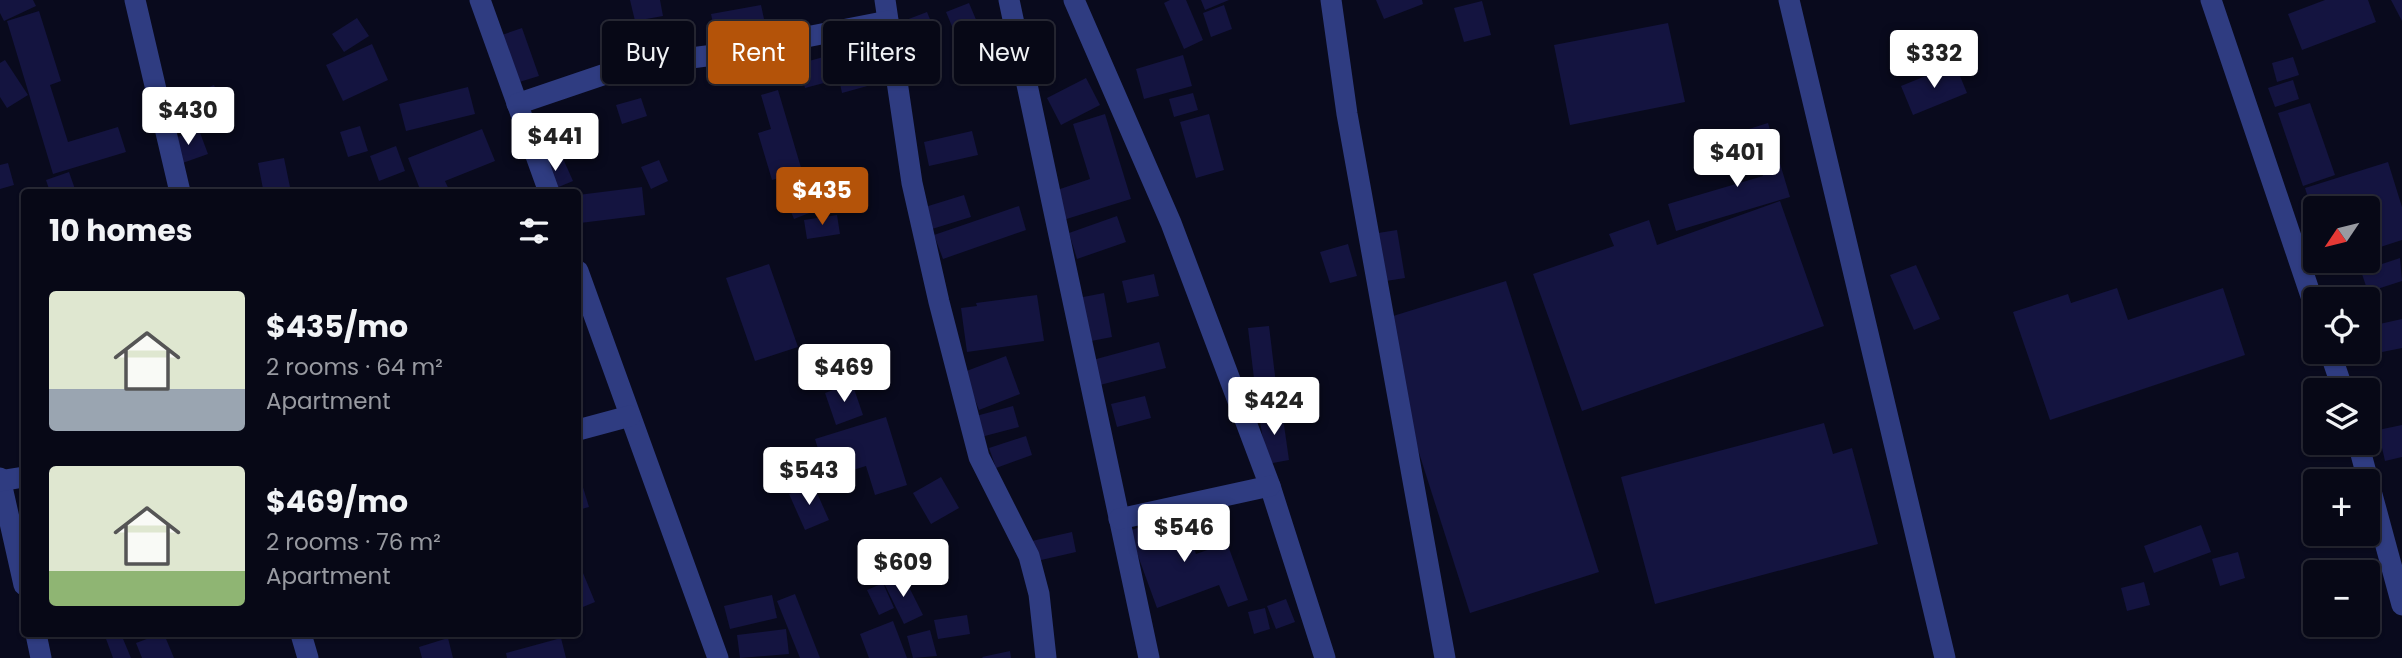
<!DOCTYPE html>
<meta charset="utf-8">
<style>
:root{--surface:#070816;--page:#151623;--text:#f1f3f6;--muted:#989aa1;--line:#282935;--accent:#b45309}
body{margin:0;font-family:Poppins,sans-serif;background:var(--page);color:var(--text);height:100vh;display:flex;flex-direction:column;font-size:26px;white-space:nowrap}
*{box-sizing:border-box;margin:0}
p{font-size:23px;color:var(--muted)}
.icon{flex:none;width:38px;height:38px;fill:none;stroke:currentColor;stroke-width:2;stroke-linecap:round;stroke-linejoin:round}
.map{position:relative;flex:1;overflow:hidden}
.sheet{position:absolute;left:21px;top:189px;width:560px;height:448px;display:flex;flex-direction:column;background:var(--surface);border-radius:7px;box-shadow:0 2px 5px #0004,0 0 0 2px var(--line)}
.sheet>*{flex:none}
.top-card{position:absolute;left:602px;top:21px;width:665px;height:63px;display:flex;gap:14px}
.needle{width:46px;rotate:235deg}
.tools{position:absolute;left:2303px;top:196px;display:grid;gap:14px}
.tools a{display:grid;place-items:center;width:77px;height:77px;border-radius:7px;background:var(--surface);box-shadow:0 2px 5px #0004,0 0 0 2px var(--line);font-size:35px}
.price{position:absolute;translate:-50% -60px;padding:0 16px;border-radius:7px;background:#fff;color:#222;font-size:23px;line-height:46px;filter:drop-shadow(0 2px 4px #0008)}
.price::after{content:'';position:absolute;left:50%;top:42px;width:21px;height:16px;margin-left:-10px;background:inherit;clip-path:polygon(0 0,100% 0,50% 100%)}
.price.on{background:var(--accent);color:#fff}
ul{padding:0;list-style:none}
li{display:flex;align-items:center;gap:21px;height:175px;padding:0 28px}
li span{display:grid;place-items:center;flex:none;width:196px;height:140px;border-radius:7px;color:#555}
li>.icon{margin-inline-start:auto}
span .icon{width:84px;height:84px;fill:#fffc;stroke-width:1}
li b{font-size:30px}
h2{display:flex;justify-content:space-between;align-items:center;height:84px;padding:0 28px;font-size:30px}
.chip{padding:0 24px;border-radius:7px;background:var(--surface);box-shadow:0 2px 5px #0004,0 0 0 2px var(--line);font-size:24px;line-height:63px}
.chip.on{background:var(--accent);color:#fff}
.map>svg:first-child{display:block}
</style>
<div class="map">
<svg width="2402" height="658" viewBox="0 0 2402 658">
<rect width="100%" height="100%" fill="#090a1d"/>
<g fill="#141440">
<polygon points="0,0 33,0 36,6 4,21 0,13"/>
<polygon points="630,0 660,0 663,16 635,21"/>
<polygon points="1170,0 1186,0 1203,40 1184,49 1164,3"/>
<polygon points="1201,0 1229,0 1205,10"/>
<polygon points="1376,0 1422,0 1423,4 1384,19"/>
<polygon points="2325,0 2368,0 2376,22 2302,50 2288,14"/>
<polygon points="2391,0 2402,0 2402,21"/>
<polygon points="1482,1 1491,35 1464,42 1454,8"/>
<polygon points="969,3 977,22 954,31 946,12"/>
<polygon points="761,5 767,33 717,43 711,14"/>
<polygon points="1224,5 1232,29 1211,37 1203,13"/>
<polygon points="39,11 61,81 50,85 68,142 118,127 126,152 53,174 7,21"/>
<polygon points="927,12 934,29 914,38 906,20"/>
<polygon points="357,18 369,36 344,52 332,34"/>
<polygon points="1668,23 1685,102 1570,125 1554,45"/>
<polygon points="522,28 539,76 516,83 499,36"/>
<polygon points="928,36 936,73 900,81 892,44"/>
<polygon points="372,44 388,80 343,101 326,65"/>
<polygon points="860,47 871,85 842,93 839,79 805,88 798,64"/>
<polygon points="1183,55 1192,86 1144,99 1136,69"/>
<polygon points="2293,57 2299,75 2277,82 2272,63"/>
<polygon points="5,60 28,95 7,108 0,97 0,63"/>
<polygon points="1955,64 1967,93 1913,115 1901,86"/>
<polygon points="1086,78 1100,105 1061,125 1047,98"/>
<polygon points="2293,80 2299,99 2275,107 2268,88"/>
<polygon points="214,85 225,110 184,127 173,102"/>
<polygon points="468,87 475,114 406,131 399,104"/>
<polygon points="778,90 802,171 772,180 758,133 771,129 761,95"/>
<polygon points="1193,93 1198,110 1174,117 1169,99"/>
<polygon points="641,98 647,116 622,124 616,105"/>
<polygon points="2310,103 2335,175 2303,186 2278,113"/>
<polygon points="1105,114 1131,199 1060,221 1051,192 1090,179 1073,124"/>
<polygon points="1209,114 1224,170 1196,178 1180,122"/>
<polygon points="1768,123 1790,197 1676,231 1668,204 1763,176 1749,129"/>
<polygon points="360,126 368,151 348,157 340,132"/>
<polygon points="482,129 495,161 445,181 450,192 421,192 408,158"/>
<polygon points="199,130 208,154 177,165 168,140"/>
<polygon points="972,131 978,155 929,166 924,142"/>
<polygon points="396,146 405,171 379,181 370,156"/>
<polygon points="561,154 573,181 549,191 538,164"/>
<polygon points="284,158 291,192 251,192 263,189 258,163"/>
<polygon points="659,160 668,181 651,189 641,167"/>
<polygon points="2388,162 2402,207 2402,240 2368,251 2368,208 2315,208 2315,220 2305,188"/>
<polygon points="8,163 14,185 0,189 0,165"/>
<polygon points="69,172 76,192 50,192 46,180"/>
<polygon points="827,178 837,202 794,219 784,195"/>
<polygon points="642,187 645,215 580,223 578,195"/>
<polygon points="964,195 971,217 932,229 925,207"/>
<polygon points="1780,201 1824,326 1582,411 1533,274 1614,246 1609,234 1649,220 1657,245"/>
<polygon points="1019,206 1026,230 943,259 934,235"/>
<polygon points="837,215 840,234 807,239 804,220"/>
<polygon points="1117,216 1126,242 1077,259 1069,233"/>
<polygon points="1397,230 1405,278 1386,281 1378,233"/>
<polygon points="1348,244 1357,276 1330,283 1320,252"/>
<polygon points="2400,258 2402,281 2368,292 2361,271"/>
<polygon points="769,264 798,347 755,361 726,278"/>
<polygon points="1916,265 1940,319 1914,330 1890,275"/>
<polygon points="1154,274 1159,296 1127,303 1122,281"/>
<polygon points="1506,281 1599,572 1470,613 1377,321"/>
<polygon points="2117,288 2128,320 2223,288 2245,355 2050,420 2013,312 2068,294 2071,303"/>
<polygon points="1104,293 1112,337 1086,342 1078,298"/>
<polygon points="1037,295 1044,341 967,352 961,308 977,306 976,303"/>
<polygon points="2402,319 2402,348 2382,352 2375,325"/>
<polygon points="1269,326 1276,384 1255,387 1248,328"/>
<polygon points="1159,342 1166,368 1096,386 1089,361"/>
<polygon points="1006,356 1020,394 979,410 964,372"/>
<polygon points="852,383 863,415 836,425 825,393"/>
<polygon points="1145,396 1151,418 1117,427 1111,404"/>
<polygon points="1013,406 1019,427 981,437 976,416"/>
<polygon points="1282,411 1289,460 1267,464 1259,415"/>
<polygon points="886,417 907,485 875,495 866,466 827,478 815,439"/>
<polygon points="1824,423 1833,454 1852,448 1878,544 1655,604 1621,477"/>
<polygon points="2402,425 2402,457 2385,461 2378,430"/>
<polygon points="1026,436 1032,455 996,468 989,448"/>
<polygon points="578,471 589,507 578,510"/>
<polygon points="941,477 959,508 931,524 913,493"/>
<polygon points="813,484 829,520 805,530 789,494"/>
<polygon points="1180,512 1196,554 1227,543 1248,600 1228,607 1219,585 1157,608 1129,531"/>
<polygon points="2201,525 2211,552 2154,573 2144,546"/>
<polygon points="1072,532 1076,552 1028,563 1023,543"/>
<polygon points="2238,552 2245,578 2220,586 2212,559"/>
<polygon points="578,561 595,602 578,609"/>
<polygon points="902,573 923,615 904,624 884,583"/>
<polygon points="2144,582 2150,605 2127,611 2121,588"/>
<polygon points="883,583 894,608 879,615 867,590"/>
<polygon points="795,594 820,658 800,658 777,601"/>
<polygon points="772,595 777,618 730,629 724,606"/>
<polygon points="1286,599 1295,622 1276,629 1267,606"/>
<polygon points="1265,608 1270,629 1254,634 1248,612"/>
<polygon points="967,615 970,634 938,639 934,620"/>
<polygon points="893,621 907,658 869,658 860,634"/>
<polygon points="786,629 789,654 740,658 737,635"/>
<polygon points="930,630 937,656 913,658 907,636"/>
<polygon points="113,634 121,634 131,658 113,658 105,636"/>
<polygon points="160,634 164,634 174,658 142,658 136,643"/>
<polygon points="448,638 453,658 422,658 419,647"/>
<polygon points="561,638 566,658 507,658 506,653"/>
<polygon points="1010,651 1011,658 983,658 982,657"/>
</g>
<g fill="none" stroke-linecap="round" stroke-linejoin="round">
<g stroke="#2f3c81" stroke-width="21">
<polyline points="135,0 180,192"/>
<polyline points="480,0 549,192"/>
<polyline points="885,0 912,183 939,302 979,457 1029,556 1039,594 1046,658"/>
<polyline points="1009,0 1149,658"/>
<polyline points="1074,0 1171,223 1270,486 1325,658"/>
<polyline points="1331,0 1347,114 1445,658"/>
<polyline points="1789,0 1945,658"/>
<polyline points="2211,0 2315,308"/>
<polyline points="517,104 629,66 714,55 888,21"/>
<polyline points="578,271 718,658"/>
<polyline points="2330,352 2343,390"/>
<polyline points="578,430 630,416"/>
<polyline points="2358,443 2402,605"/>
<polyline points="0,478 24,585"/>
<polyline points="0,481 24,477"/>
<polyline points="1119,519 1270,486"/>
<polyline points="36,634 41,658"/>
<polyline points="301,634 308,658"/>
</g>
</g>
</svg>
<div class="tools">
<a><svg class="needle" viewBox="-14 -14 28 28"><path d="M0-13l5 13h-10z" fill="#e53935"/><path d="M0 13l5-13h-10z" fill="#989aa1"/></svg></a>
<a><svg class="icon" aria-label="locate" viewBox="0 0 24 24"><circle cx="12" cy="12" r="6"/><path d="M12 2v4M12 18v4M2 12h4M18 12h4"/></svg></a>
<a><svg class="icon" aria-label="layers" viewBox="0 0 24 24"><path d="M12 4l9 5-9 5-9-5zM3 14l9 5 9-5"/></svg></a>
<a>+</a>
<a>−</a>
</div>
<b class="price" style="left:1934px;top:90px">$332</b>
<b class="price" style="left:188px;top:147px">$430</b>
<b class="price" style="left:555px;top:173px">$441</b>
<b class="price" style="left:1737px;top:189px">$401</b>
<b class="price on" style="left:822px;top:227px">$435</b>
<b class="price" style="left:844px;top:404px">$469</b>
<b class="price" style="left:1274px;top:437px">$424</b>
<b class="price" style="left:809px;top:507px">$543</b>
<b class="price" style="left:1184px;top:564px">$546</b>
<b class="price" style="left:903px;top:599px">$609</b>
<div class="top-card">
<a class="chip">Buy</a>
<a class="chip on">Rent</a>
<a class="chip">Filters</a>
<a class="chip">New</a>
</div>
<section class="sheet">
<h2>10 homes<svg class="icon" aria-label="filters" viewBox="0 0 24 24"><path d="M4 7h16M4 17h16"/><circle cx="9" cy="7" r="2"/><circle cx="15" cy="17" r="2"/></svg></h2>
<ul>
<li><span style="background:linear-gradient(#dfe7d0 70%,#9aa5b1 0)"><svg class="icon" aria-label="home" viewBox="0 0 24 24"><path d="M3 11l9-7 9 7M6 9v11h12V9"/></svg></span><div><b>$435/mo</b><p>2 rooms · 64 m²</p><p>Apartment</p></div></li>
<li><span style="background:linear-gradient(#dfe7d0 75%,#8fb573 0)"><svg class="icon" aria-label="home" viewBox="0 0 24 24"><path d="M3 11l9-7 9 7M6 9v11h12V9"/></svg></span><div><b>$469/mo</b><p>2 rooms · 76 m²</p><p>Apartment</p></div></li>
</ul>
</section>
</div>
